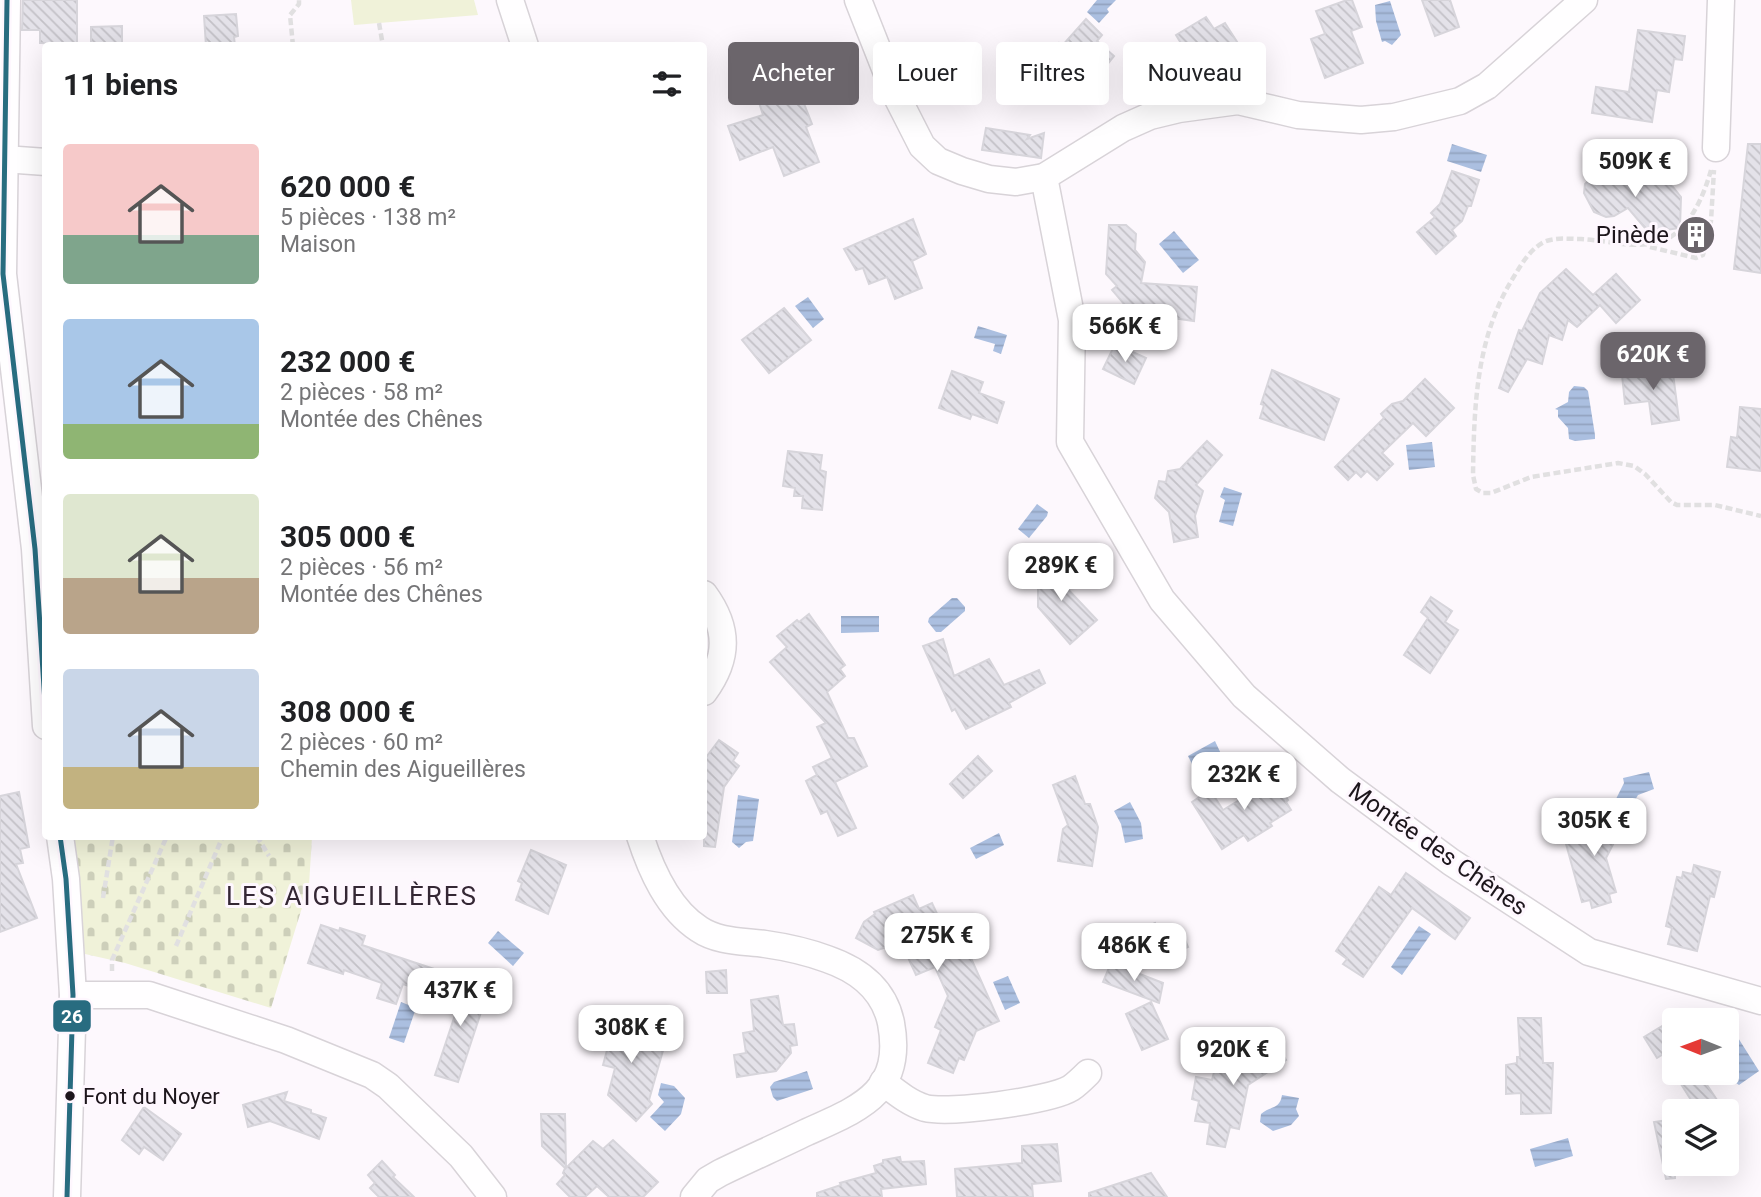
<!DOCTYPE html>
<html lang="fr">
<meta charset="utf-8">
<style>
:root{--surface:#fff;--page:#f6f6f6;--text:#202124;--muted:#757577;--accent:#6b656b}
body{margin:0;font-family:Roboto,sans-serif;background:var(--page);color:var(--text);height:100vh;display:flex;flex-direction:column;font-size:26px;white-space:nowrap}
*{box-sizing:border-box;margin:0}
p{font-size:23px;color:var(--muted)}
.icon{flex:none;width:38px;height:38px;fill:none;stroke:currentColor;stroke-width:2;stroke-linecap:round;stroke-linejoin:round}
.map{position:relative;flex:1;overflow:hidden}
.panel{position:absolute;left:42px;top:42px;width:665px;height:798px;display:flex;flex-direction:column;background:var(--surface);border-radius:7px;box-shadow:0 7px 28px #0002}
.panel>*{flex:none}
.guide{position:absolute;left:728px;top:42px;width:665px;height:63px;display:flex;gap:14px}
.needle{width:46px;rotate:271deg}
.fabs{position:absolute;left:1662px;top:1008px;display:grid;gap:14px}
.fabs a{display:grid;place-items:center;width:77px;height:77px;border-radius:7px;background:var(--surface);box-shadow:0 7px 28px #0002;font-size:35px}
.price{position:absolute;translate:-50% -60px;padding:0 16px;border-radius:14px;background:#fff;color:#222;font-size:23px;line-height:46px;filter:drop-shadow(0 2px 4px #0008)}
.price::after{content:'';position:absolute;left:50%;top:42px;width:21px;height:16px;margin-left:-10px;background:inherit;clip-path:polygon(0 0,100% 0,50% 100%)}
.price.current{background:var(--accent);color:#fff}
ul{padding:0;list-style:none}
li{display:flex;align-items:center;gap:21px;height:175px;padding:0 21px}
li span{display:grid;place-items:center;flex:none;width:196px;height:140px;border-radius:7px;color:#555}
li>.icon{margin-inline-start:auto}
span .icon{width:84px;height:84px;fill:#fffc;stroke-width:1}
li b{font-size:30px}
h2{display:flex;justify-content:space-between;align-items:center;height:84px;padding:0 21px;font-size:30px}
.chip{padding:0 24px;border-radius:7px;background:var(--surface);box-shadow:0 7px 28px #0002;font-size:24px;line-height:63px}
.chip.current{background:var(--accent);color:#fff}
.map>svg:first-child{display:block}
</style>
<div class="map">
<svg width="1761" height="1197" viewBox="0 0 1761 1197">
<defs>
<pattern id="cemetery-stones" width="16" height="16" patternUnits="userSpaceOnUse" patternTransform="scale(1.75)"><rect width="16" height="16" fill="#f0f2d9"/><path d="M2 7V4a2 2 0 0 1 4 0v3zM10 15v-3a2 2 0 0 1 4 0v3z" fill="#cdcfba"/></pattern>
<pattern id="water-rules" width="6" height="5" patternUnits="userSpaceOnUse" patternTransform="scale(1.75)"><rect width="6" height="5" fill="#abbfe0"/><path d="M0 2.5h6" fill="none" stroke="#93a3c0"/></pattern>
<pattern id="building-back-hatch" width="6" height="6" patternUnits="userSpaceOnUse" patternTransform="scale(1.75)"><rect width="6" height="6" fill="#e4e2e9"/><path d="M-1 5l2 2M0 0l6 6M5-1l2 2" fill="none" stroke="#c3c1c7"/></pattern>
</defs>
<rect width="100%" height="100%" fill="#fdf8fd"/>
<polygon fill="#f0f2d9" points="351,0 474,0 478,15 354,25"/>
<polygon fill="url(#cemetery-stones)" points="70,837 312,837 309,885 271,1008 125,963 85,954"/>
<g fill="url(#water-rules)">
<polygon points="1097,0 1116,0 1107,9 1109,12 1099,23 1087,12"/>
<polygon points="1390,1 1401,35 1392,45 1385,41 1382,42 1376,21 1375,5"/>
<polygon points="842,57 857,95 832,105 829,97 834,89 825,64"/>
<polygon points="1452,144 1487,155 1481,172 1447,161"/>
<polygon points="1174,231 1199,260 1183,273 1159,244"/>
<polygon points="808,297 824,319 813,328 795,306"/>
<polygon points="978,326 1007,335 1001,354 993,351 995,344 974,338"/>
<polygon points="1574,386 1584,387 1588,391 1595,435 1595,439 1575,441 1569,439 1568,428 1558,417 1558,410 1555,409 1568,402 1569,392"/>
<polygon points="1432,442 1435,467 1409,470 1406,445"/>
<polygon points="1224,487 1242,493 1233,526 1219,522 1225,500 1220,497"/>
<polygon points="1037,504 1048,512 1047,516 1029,538 1018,529"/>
<polygon points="952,598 957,598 965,607 965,611 941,632 936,632 928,622 929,618"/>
<polygon points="841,616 879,616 879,632 841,633"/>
<polygon points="1215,741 1222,756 1195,770 1188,756"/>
<polygon points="1649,772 1654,789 1638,795 1629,811 1614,803 1624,783 1623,778"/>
<polygon points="738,795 759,799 753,841 746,842 739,848 732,842"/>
<polygon points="1130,802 1141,823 1143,839 1125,843 1121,824 1114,811"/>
<polygon points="999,833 1004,845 976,859 970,848"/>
<polygon points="1419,926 1431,934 1402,975 1391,967"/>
<polygon points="498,931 524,953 513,966 488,943"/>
<polygon points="1008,976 1020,1003 1005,1010 993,982"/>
<polygon points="401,1002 416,1008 404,1043 389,1038"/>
<path d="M1735 1033 1759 1071 1739 1085C1725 1076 1727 1054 1727 1038Z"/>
<polygon points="807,1071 813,1089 777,1101 773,1097 770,1087 774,1082"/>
<polygon points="661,1083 674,1086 685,1098 681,1114 665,1131 650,1117 664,1102 658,1095"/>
<path d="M1282 1095 1299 1098 1296 1109 1299 1116 1291 1125 1273 1131 1260 1122 1261 1114C1269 1106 1280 1110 1282 1095Z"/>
<polygon points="1568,1138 1573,1156 1535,1167 1530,1149"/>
</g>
<g fill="url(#building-back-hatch)" stroke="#d7d5db" stroke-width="2">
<polygon points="23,0 77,0 77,44 40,43 40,30 22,30"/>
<polygon points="1347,0 1352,0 1362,27 1351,31 1363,63 1325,78 1311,39 1325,34 1316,11"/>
<polygon points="1422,0 1450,0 1459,27 1435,36"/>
<polygon points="236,14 238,36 234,37 235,46 206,46 204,16"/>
<polygon points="1206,17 1214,29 1225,23 1239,45 1221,55 1219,52 1213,56 1209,50 1192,61 1176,35"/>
<polygon points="1086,19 1102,35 1097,41 1114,56 1093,82 1082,73 1066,92 1061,76 1045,61 1059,43 1062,46"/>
<polygon points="122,26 122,46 91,46 91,27"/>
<polygon points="1638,30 1685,36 1682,60 1674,59 1669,92 1657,90 1652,122 1592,113 1596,87 1629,92"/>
<polygon points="794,78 812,124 806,127 819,162 784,176 773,147 740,160 728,126 763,115 756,93"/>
<polygon points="986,128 1030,135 1027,139 1044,133 1041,158 982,150"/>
<polygon points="1748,144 1761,144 1761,273 1734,269"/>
<polygon points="1601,169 1615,169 1633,179 1666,183 1673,187 1681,197 1680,228 1659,231 1645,228 1628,208 1614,216 1606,217 1594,212 1584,193 1585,184"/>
<polygon points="1452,171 1479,180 1471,206 1468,206 1462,221 1452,230 1456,236 1436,254 1417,232 1435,217 1431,213 1440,204"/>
<polygon points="913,219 926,254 912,261 922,288 895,299 887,277 869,284 863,268 856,270 844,249"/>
<polygon points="1109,225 1126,225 1136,234 1135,250 1145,262 1141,283 1197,287 1194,321 1131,312 1112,290 1117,286 1106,274"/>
<polygon points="1566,269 1593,295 1616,274 1640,300 1616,323 1600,305 1577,327 1568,320 1562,340 1549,335 1542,364 1527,359 1508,392 1499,388 1519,330 1522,331 1540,293"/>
<polygon points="784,308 811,340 769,373 742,340"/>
<polygon points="1115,344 1146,358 1134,384 1103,369"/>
<polygon points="1672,366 1679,420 1652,424 1649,401 1625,404 1622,375 1634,375 1634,370"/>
<polygon points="1272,370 1339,399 1324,440 1260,418 1264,405 1261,404"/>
<polygon points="952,371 983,382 979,393 1004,402 997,423 972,414 970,419 939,408"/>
<polygon points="1425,379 1454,408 1426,436 1413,423 1382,453 1393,464 1377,480 1367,471 1361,477 1356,472 1348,480 1335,467 1384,418 1381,414 1392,404 1403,401"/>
<polygon points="1740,407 1761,409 1761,471 1727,467 1731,437 1737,438"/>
<polygon points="1207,441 1222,455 1196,485 1203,491 1195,516 1198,537 1174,542 1169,512 1155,498 1159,481 1166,482 1168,471 1180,469"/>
<polygon points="788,451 822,455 820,470 826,472 822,510 802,508 803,496 794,496 795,488 783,486"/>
<polygon points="1038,563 1062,563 1062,583 1097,620 1070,644 1038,607"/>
<polygon points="1431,597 1452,611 1445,622 1458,630 1430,673 1404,655 1428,618 1421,612"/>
<polygon points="809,614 845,665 840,669 845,676 827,692 848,738 854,738 867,766 835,782 856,828 838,836 827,811 821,814 806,781 817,775 813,767 832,758 817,727 826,723 770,662 787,647 777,636 797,620 799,622"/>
<polygon points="943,639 954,676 989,659 1004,685 1039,670 1045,683 1009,703 1011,707 966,729 955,709 952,711 923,646"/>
<polygon points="719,740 738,753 733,761 739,766 724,787 715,847 704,846 704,760"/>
<polygon points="978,756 992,771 963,798 950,784"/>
<polygon points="1270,771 1288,800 1286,802 1291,810 1270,823 1272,826 1248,841 1244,835 1222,849 1192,802 1210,790 1223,810 1259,788 1255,780"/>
<polygon points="1075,776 1085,804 1090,804 1098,827 1092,866 1058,861 1063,829 1068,825 1053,785"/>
<polygon points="19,792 29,847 20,849 23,863 16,864 37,918 0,932 0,796"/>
<polygon points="1590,812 1603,819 1607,813 1624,823 1606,858 1616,892 1609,894 1611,902 1592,908 1590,900 1582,902 1566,844 1573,832 1578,834"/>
<polygon points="531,850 566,865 548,914 516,900 522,883 518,881"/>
<polygon points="1694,865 1720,872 1714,897 1710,896 1697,951 1668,944 1672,928 1666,926 1677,877 1682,878 1683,872 1692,874"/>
<polygon points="1406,873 1470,918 1455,939 1412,908 1363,977 1343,964 1347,959 1336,951 1379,887 1391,895"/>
<polygon points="913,895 919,909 932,903 947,935 958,929 999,1021 976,1031 964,1060 959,1058 953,1073 928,1063 941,1030 935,1027 948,996 935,967 916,975 901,942 878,950 856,938 864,922 875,914 874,912"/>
<polygon points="1155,923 1161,935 1180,928 1188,947 1145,966 1131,934"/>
<polygon points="321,925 339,931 340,928 365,936 362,945 434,969 427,992 403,984 396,1004 377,998 382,983 344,970 343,974 308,963"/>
<polygon points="1111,963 1163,983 1159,1003 1103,982"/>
<polygon points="726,970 727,993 707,993 706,972"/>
<polygon points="447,980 487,994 458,1082 435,1075 458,1006 440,1000"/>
<polygon points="778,996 783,1025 794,1024 797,1045 790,1046 791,1053 776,1071 737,1077 734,1055 746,1053 743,1033 754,1031 751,1000"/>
<polygon points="1151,1002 1168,1039 1142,1050 1126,1014"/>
<polygon points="611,1010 633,1016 630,1032 647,1037 646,1042 664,1047 649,1100 652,1104 636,1121 608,1095 615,1068 603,1065 609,1043 603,1041"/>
<polygon points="1518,1018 1541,1018 1543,1063 1553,1063 1551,1113 1521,1114 1521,1093 1506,1094 1506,1065 1517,1063 1517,1057 1520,1057"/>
<polygon points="1662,1026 1675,1047 1657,1058 1644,1037"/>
<polygon points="1268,1032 1286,1060 1248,1085 1239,1129 1230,1127 1225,1147 1207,1144 1210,1123 1195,1121 1199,1101 1192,1099 1196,1077 1212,1080 1215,1068"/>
<polygon points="1674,1073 1699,1073 1719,1103 1707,1111 1698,1111"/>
<polygon points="287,1092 284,1101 311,1110 311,1113 326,1118 319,1139 270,1121 248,1127 243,1105"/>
<polygon points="144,1107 181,1134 163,1160 144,1147 139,1154 122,1140"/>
<polygon points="541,1114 565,1114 566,1168 593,1141 603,1149 613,1140 658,1182 643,1197 609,1197 597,1186 585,1197 570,1197 557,1184 565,1175 563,1173 565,1168 542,1146"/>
<polygon points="1675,1119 1675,1178 1666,1179 1654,1122"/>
<polygon points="1057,1144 1061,1181 1032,1184 1033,1197 957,1197 955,1169 1022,1163 1022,1146"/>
<polygon points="900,1157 901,1162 924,1161 926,1184 881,1189 882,1197 817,1197 817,1193 841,1185 840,1183 876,1173 874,1166 883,1163 883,1160"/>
<polygon points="382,1161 395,1175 393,1177 414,1197 379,1197 370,1188 375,1183 368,1175"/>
<polygon points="1151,1173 1167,1197 1089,1197 1089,1193"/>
</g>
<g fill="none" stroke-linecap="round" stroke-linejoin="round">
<g stroke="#d8d3d8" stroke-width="29">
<g id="minor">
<polyline points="7,0 3,274 35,549 46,726"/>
<polyline points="510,0 525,46"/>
<polyline points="858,0 894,91 922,146 938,161 962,171 989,179 1016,182 1044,177 1123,128 1150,116 1179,109 1238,101 1298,115 1361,120 1394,117 1460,101 1487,86 1584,0"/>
<polyline points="1716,148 1721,0"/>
<polyline points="4,159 46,162"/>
<polyline points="1044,177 1072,320 1070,442 1162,600 1244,696 1340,780 1451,862 1589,952 1761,1001"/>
<path d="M704 594C729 628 729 658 704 692"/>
<polyline points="60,836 66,879 73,995 67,1197"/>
<path d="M640 836C651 870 668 909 699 929 718 942 743 941 765 944 786 947 808 952 827 959 859 970 884 989 891 1023 904 1093 860 1108 807 1132 778 1146 749 1159 720 1173L708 1180 694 1197"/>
<polyline points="73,995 149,995 286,1040 372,1075 388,1086 461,1156 493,1197"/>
<path d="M883 1082C896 1092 909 1103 925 1108 949 1114 1050 1101 1071 1088 1077 1084 1083 1078 1088 1073"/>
</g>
</g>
<g stroke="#e1e0e1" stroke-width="4.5" stroke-dasharray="7 3.5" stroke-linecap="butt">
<polyline points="379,23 383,46"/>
<polyline points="293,46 290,15 299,4 299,0"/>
<path d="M1711 170C1703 199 1685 241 1650 244 1628 247 1603 240 1581 239 1568 239 1555 237 1544 242 1529 250 1521 265 1513 278 1476 338 1474 406 1473 475L1476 489 1483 493H1491L1531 477 1618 463 1634 466 1645 474 1671 502 1677 505H1715L1761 516"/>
<polyline points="1650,247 1696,258 1703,255 1711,221 1714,170"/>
<polyline points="257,836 269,856"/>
<polyline points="103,898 113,836"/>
<polyline points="176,946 223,836"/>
<polyline points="112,971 112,960 167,836"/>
</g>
<use href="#minor" stroke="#fffeff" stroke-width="26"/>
<g stroke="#fef7fe" stroke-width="10">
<g id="bus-1">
<polyline points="7,0 3,274 35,549 46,718"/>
<polyline points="60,836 66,879 73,995 67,1197"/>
</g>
</g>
<use href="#bus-1" stroke="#286c80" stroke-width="5"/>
</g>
<defs>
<g id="building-disc" transform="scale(2.0125)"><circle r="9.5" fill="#6b656b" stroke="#fef7fe"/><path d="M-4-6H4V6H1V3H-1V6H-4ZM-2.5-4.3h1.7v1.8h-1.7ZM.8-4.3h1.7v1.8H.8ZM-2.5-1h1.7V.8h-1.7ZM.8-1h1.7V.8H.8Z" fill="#fff"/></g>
</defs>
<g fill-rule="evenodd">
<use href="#building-disc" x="1696" y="235"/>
</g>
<circle fill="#1d161c" stroke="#fef7fe" stroke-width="2.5" cx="70" cy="1096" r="6"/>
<g text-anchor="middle" stroke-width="6" stroke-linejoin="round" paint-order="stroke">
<g font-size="22" fill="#1d161c" stroke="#fef7fe" text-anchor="start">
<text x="83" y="1104">Font du Noyer</text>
</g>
<g font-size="24" fill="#1d161c" stroke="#fef7fe" text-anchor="end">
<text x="1669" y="243">Pinède</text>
</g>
<g font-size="24" fill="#1d161c" stroke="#fef7fe">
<text transform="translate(1438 849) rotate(35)" y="8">Montée des Chênes</text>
</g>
<g font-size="26" letter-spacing="2" fill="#342734" stroke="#fef7fe">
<text x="352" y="905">LES AIGUEILLÈRES</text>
</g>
</g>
<rect stroke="#fef7fe" stroke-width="2.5" x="52" y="999" width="40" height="34" rx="7" fill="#286c80"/>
<g font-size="19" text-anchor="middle" font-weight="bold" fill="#fff">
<text x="72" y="1023">26</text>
</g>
</svg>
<div class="fabs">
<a><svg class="needle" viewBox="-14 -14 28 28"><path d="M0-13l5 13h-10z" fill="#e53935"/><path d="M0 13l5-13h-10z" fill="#757577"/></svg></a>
<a><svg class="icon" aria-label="layers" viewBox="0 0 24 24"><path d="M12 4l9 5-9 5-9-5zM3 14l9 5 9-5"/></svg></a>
</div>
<b class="price" style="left:1635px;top:199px">509K €</b>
<b class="price" style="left:1125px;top:364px">566K €</b>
<b class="price current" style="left:1653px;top:392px">620K €</b>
<b class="price" style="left:1061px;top:603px">289K €</b>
<b class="price" style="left:1244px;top:812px">232K €</b>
<b class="price" style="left:1594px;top:858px">305K €</b>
<b class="price" style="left:937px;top:973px">275K €</b>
<b class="price" style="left:1134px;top:983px">486K €</b>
<b class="price" style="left:460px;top:1028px">437K €</b>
<b class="price" style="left:631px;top:1065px">308K €</b>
<b class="price" style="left:1233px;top:1087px">920K €</b>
<div class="guide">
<a class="chip current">Acheter</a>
<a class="chip">Louer</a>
<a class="chip">Filtres</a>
<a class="chip">Nouveau</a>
</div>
<section class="panel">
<h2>11 biens<svg class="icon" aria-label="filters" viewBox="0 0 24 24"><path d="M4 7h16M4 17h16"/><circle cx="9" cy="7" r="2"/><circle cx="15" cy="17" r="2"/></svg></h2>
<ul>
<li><span style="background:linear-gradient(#f6c9c9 65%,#7fa58c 0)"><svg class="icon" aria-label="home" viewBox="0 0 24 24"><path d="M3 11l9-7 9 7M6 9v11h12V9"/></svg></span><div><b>620 000 €</b><p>5 pièces · 138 m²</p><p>Maison</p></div></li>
<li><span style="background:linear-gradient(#a9c7e8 75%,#8fb573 0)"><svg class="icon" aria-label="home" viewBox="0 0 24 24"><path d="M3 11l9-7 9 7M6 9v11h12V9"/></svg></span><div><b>232 000 €</b><p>2 pièces · 58 m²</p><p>Montée des Chênes</p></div></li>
<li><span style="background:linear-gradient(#dfe7d0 60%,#b9a48a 0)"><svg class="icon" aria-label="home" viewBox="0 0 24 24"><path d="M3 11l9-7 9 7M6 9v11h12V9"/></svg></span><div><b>305 000 €</b><p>2 pièces · 56 m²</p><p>Montée des Chênes</p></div></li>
<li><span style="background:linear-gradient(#c9d6e8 70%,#c2b280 0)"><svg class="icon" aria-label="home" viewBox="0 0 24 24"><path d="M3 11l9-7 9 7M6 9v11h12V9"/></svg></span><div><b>308 000 €</b><p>2 pièces · 60 m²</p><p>Chemin des Aigueillères</p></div></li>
</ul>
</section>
</div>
